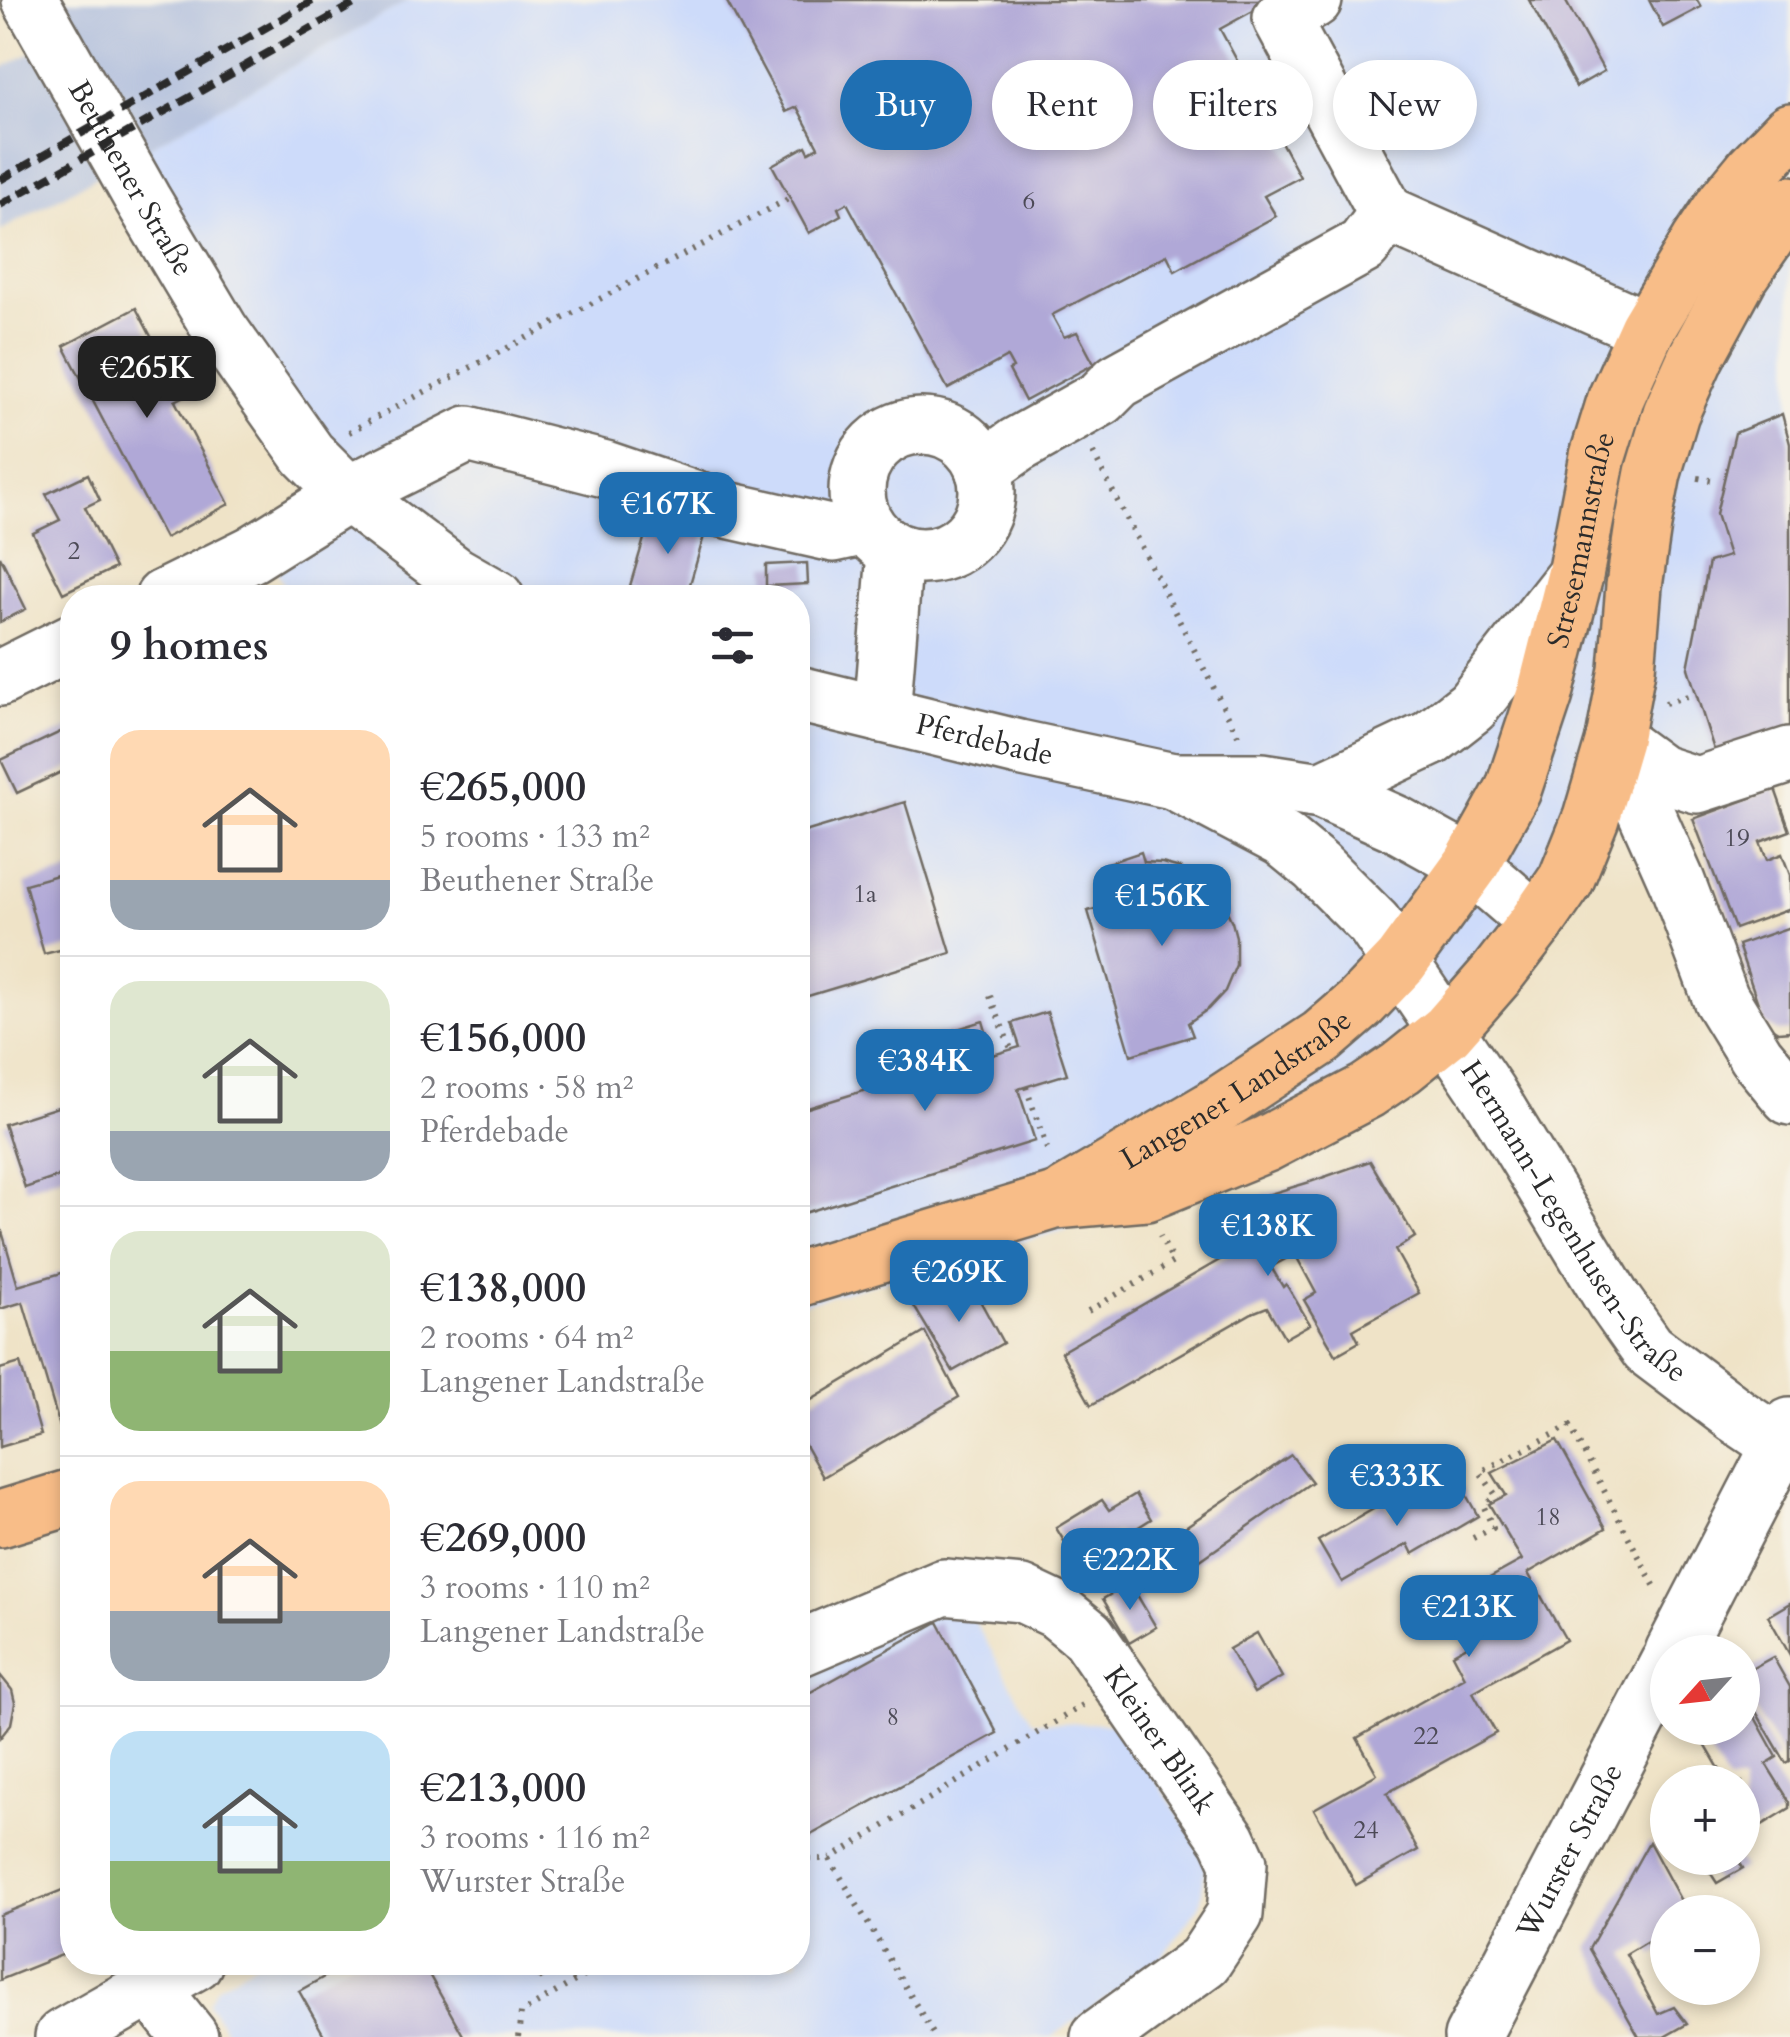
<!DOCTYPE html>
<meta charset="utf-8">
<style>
:root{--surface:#fff;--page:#f7f7f7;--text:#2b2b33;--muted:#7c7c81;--line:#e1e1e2;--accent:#1f6fb2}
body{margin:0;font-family:Cardo,serif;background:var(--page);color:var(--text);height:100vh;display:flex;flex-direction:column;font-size:38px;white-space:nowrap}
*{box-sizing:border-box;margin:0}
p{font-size:32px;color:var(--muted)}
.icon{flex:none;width:55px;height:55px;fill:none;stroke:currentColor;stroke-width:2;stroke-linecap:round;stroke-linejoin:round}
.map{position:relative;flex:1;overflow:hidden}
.sheet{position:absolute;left:60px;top:585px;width:750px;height:1390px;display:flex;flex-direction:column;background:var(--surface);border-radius:40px;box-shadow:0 5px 15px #0003}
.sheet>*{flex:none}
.banner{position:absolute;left:840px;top:60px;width:800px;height:90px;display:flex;gap:20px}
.needle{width:65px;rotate:243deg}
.fabs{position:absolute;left:1650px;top:1635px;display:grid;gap:20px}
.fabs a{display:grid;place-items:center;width:110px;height:110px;border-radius:50%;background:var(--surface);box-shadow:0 5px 15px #0003;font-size:50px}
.price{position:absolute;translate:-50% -85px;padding:0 22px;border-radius:20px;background:var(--accent);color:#fff;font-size:32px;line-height:65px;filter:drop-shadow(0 2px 5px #0008)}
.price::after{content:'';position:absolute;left:50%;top:60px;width:30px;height:22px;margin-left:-15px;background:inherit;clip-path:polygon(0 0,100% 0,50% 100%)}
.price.current{background:#222;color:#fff}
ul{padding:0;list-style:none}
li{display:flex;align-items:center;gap:30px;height:250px;padding:0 50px}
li+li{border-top:2px solid var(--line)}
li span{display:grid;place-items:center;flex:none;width:280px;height:200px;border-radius:30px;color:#555}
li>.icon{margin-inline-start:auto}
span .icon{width:120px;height:120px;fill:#fffc;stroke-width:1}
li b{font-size:42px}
h2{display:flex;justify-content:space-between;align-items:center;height:120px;padding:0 50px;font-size:42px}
.pill{padding:0 35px;border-radius:45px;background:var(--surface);box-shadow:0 5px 15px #0003;font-size:35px;line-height:90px}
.pill.current{background:var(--accent);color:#fff}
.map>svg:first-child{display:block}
</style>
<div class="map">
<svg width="1790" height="2037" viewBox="0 0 1790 2037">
<rect width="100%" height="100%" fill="#f7f3e8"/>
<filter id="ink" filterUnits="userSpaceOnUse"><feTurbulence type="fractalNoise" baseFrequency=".01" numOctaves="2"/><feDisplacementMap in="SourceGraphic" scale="20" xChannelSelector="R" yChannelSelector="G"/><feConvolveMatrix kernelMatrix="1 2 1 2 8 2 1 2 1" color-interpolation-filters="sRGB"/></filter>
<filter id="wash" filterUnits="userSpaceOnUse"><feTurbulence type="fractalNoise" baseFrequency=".0048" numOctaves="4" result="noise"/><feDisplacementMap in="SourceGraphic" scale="40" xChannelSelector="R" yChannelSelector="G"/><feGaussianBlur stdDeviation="2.25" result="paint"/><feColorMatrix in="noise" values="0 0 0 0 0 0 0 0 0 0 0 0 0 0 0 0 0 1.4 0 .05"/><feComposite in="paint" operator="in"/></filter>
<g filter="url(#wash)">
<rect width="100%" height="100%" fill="#efe3c7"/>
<g fill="#cddbfa">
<polygon points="409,0 1790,0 1790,730 1630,779 1442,1061 1150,1206 798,1305 798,598 289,597 270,556 355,501 126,160"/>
<polygon points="946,1601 971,1615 1032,1722 1119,1724 1207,1857 1200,1905 1161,1958 1052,2037 229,2037 208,2003 218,1986 256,1963 798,1962 798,1665"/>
</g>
<polygon fill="#b9c5de" points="29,0 409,0 0,231 0,69 54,41"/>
<g id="blocks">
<g fill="#b0a8d7">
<polygon points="726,0 1273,0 1220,29 1300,177 1264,196 1276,216 1175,271 1167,255 1052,315 1064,337 1077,332 1094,364 1025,401 1009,370 1013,368 1007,357 948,389 847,203 838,208 841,215 809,233 772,165 806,146 809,152 818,147 797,107 786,112"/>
<polygon points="1529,0 1565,0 1604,71 1576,87"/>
<polygon points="1649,0 1697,0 1701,7 1663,27"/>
<polygon points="136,308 183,397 175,401 229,504 165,538 64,346"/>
<polygon points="1782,414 1790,444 1790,729 1715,753 1688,668 1709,562 1729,556 1716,514 1735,433"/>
<polygon points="88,474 100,500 85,507 115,568 63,593 33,533 60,520 46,494"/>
<polygon points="652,512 706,529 686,598 669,598 630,586"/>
<polygon points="0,556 26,609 0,622"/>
<polygon points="807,563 808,584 766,586 766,565"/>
<polygon points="71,727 72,767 17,793 1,760"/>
<polygon points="1775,789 1790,831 1760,842 1767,860 1782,854 1790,875 1790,909 1735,929 1693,819"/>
<polygon points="905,802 951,953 798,999 798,834"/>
<polygon points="1141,852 1144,862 1162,863 1180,868 1213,889 1224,905 1232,922 1236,937 1236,965 1225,991 1208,1009 1188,1023 1193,1036 1131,1055 1088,911 1111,905 1099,866"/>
<polygon points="72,871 72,947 44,954 25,884"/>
<polygon points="1790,927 1790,1031 1778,1032 1765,1024 1738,945"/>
<polygon points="1047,1012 1067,1074 1018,1089 1035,1141 798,1215 798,1111 899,1080 889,1050 983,1021 993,1055 1020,1047 1012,1023"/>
<polygon points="61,1106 72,1140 72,1172 25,1188 4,1124"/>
<polygon points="1370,1161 1415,1237 1395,1250 1419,1293 1353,1330 1359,1342 1336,1355 1304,1300 1316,1293 1295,1254 1271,1267 1283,1287 1286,1284 1310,1324 1285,1338 1267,1307 1252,1313 1091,1405 1061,1352 1235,1251 1213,1211 1310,1182"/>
<polygon points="1,1228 18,1286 68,1271 72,1288 72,1423 60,1427 23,1302 0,1309"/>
<polygon points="971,1284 1003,1343 953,1371 912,1303"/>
<polygon points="925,1332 959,1397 823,1477 798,1433 798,1408"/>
<polygon points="20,1363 41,1435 0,1447 0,1369"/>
<polygon points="1557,1440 1606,1528 1528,1573 1566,1640 1473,1692 1496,1733 1387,1793 1418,1850 1356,1885 1314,1809 1377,1774 1357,1738 1465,1677 1453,1654 1472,1643 1448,1601 1522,1560 1489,1504 1506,1495 1492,1473"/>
<polygon points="1291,1455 1312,1482 1186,1570 1166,1540"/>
<polygon points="1456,1477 1478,1516 1413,1554 1408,1544 1342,1582 1318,1541 1384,1503 1391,1515"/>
<polygon points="1136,1494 1151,1519 1121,1538 1117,1532 1088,1549 1084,1542 1070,1551 1056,1528 1102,1500 1109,1510"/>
<polygon points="1130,1583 1156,1627 1129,1643 1103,1599"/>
<polygon points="1790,1603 1790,1655 1768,1616"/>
<polygon points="938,1622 997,1733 798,1842 798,1699"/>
<polygon points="1257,1633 1282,1677 1254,1693 1229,1649"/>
<polygon points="1773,1657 1790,1687 1790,1761 1786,1763 1742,1688 1742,1674"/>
<polygon points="0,1675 12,1690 15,1703 11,1724 0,1738"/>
<polygon points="1742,1694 1777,1757 1766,1764 1790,1802 1790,1808 1754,1830 1742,1810 1742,1782 1727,1782 1704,1743 1742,1728"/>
<polygon points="1649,1842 1687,1912 1668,1912 1668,1946 1654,1955 1646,1942 1626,1954 1658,2014 1674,2007 1687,2024 1664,2037 1639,2037 1589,1949"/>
<polygon points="1692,1858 1737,1858 1743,1868 1717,1883 1706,1866 1699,1871"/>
<polygon points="72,1886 72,1951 0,1980 0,1915"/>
<polygon points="351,1962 422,1962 464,2037 325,2037 299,1991"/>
<polygon points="532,1962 570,1962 540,1979"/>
</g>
</g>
</g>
<g filter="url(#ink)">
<use href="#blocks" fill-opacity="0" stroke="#706b62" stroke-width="2.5"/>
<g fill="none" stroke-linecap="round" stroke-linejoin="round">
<g stroke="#706b62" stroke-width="60">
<g id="minor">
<path id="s1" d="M30 0 143 200 221 331 308 454 348 494 454 574 496 598"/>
<polyline points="1314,0 1281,18 1387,214 1647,329"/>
<circle cx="922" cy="491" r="65"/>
<polyline points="983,469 1017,445 1101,398 1118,381 1363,246 1387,214"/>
<polyline points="163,598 252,554 348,494 468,434 605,469 723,509 834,534 866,527"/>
<polyline points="0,678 72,642"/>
<path id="s2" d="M798 694 1019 748 1173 781H1262L1321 790 1397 824 1471 865 1537 922"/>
<polyline points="882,715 895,553"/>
<polyline points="1614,740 1677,882 1721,999 1756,1056 1790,1097"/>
<polyline points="1614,740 1659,773 1697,785 1790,755"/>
<path id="s3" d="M1173 781 1283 839 1316 866 1374 924 1488 1093 1614 1301 1648 1349 1737 1416 1780 1445"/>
<polyline points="1321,790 1431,738 1472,706 1575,575"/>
<path id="s4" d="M798 1649 944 1587 1022 1594 1056 1610 1088 1636 1228 1839 1239 1863 1235 1914 1204 1961 1099 2037"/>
<polyline points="1673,1652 1790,1426"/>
<polyline points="151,1988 190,2037"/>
<polyline points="63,2037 195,1962"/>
<path id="s5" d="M1472 2037 1668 1663"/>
</g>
</g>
<g stroke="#706b62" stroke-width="60">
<g id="major">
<path id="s6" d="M1066 1195 1214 1108 1322 1037 1359 1005 1401 961 1471 865 1513 790 1545 694 1575 575 1598 456 1616 398 1647 329 1699 242 1725 203 1753 169 1790 131"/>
<polyline points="798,1279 1055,1201 1146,1193 1266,1144 1367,1091 1401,1068 1447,1031 1496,975 1537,922 1566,880 1591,818 1614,740 1627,669 1634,586 1643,525 1653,473 1671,413 1696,357 1741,274 1790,204"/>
<polyline points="0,1519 72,1497"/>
</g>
</g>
<g stroke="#706b62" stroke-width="6" stroke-dasharray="2.5 8" stroke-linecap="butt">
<polyline points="349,432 790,198"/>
<polyline points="1093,453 1238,735"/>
<polyline points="1698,478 1716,481"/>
<polyline points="1665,703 1691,695"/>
<polyline points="990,996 1011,1049"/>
<polyline points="1026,1087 1048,1152"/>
<polyline points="1088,1311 1173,1262 1160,1236"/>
<polyline points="1473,1538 1493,1528 1484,1507 1495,1494 1480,1472 1570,1426 1655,1587"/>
<polyline points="798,1859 830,1859 1083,1705"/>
<polyline points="830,1859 935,2037"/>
<polyline points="518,2037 521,2013 607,1962"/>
</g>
<use href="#minor" stroke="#fff" stroke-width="55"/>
<use href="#major" stroke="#f8bd88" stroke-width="55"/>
<g stroke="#2b2b2b" stroke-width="8" stroke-dasharray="15 8" stroke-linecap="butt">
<polyline points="0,180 314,0"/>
<polyline points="0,205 361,0"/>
</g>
</g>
</g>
<g text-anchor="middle" stroke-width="8" stroke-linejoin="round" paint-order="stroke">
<g font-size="25" fill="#4c4a56">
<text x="1029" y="209">6</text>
<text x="74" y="559">2</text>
<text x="1737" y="846">19</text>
<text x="865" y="902">1a</text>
<text x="1548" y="1525">18</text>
<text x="893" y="1725">8</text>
<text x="1426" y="1744">22</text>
<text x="1366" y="1838">24</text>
</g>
<g font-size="30" fill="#2b2b2b" stroke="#f7f3e8">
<text dy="10" stroke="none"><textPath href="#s1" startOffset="205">Beuthener Straße</textPath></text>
<text dy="10" stroke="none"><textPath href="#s6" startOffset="875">Stresemannstraße</textPath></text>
<text dy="10" stroke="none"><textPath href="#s2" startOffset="192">Pferdebade</textPath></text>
<text dy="10" stroke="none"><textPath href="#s6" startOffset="200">Langener Landstraße</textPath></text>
<text dy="10" stroke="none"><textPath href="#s3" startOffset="608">Hermann-Legenhusen-Straße</textPath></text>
<text dy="10" stroke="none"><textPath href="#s4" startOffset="442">Kleiner Blink</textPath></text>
<text dy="10" stroke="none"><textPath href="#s5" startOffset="210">Wurster Straße</textPath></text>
</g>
</g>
</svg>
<div class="fabs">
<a><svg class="needle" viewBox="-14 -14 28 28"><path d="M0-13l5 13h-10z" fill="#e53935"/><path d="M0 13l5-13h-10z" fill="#7c7c81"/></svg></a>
<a>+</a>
<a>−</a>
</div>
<b class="price current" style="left:147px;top:421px">€265K</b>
<b class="price" style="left:668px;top:557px">€167K</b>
<b class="price" style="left:1162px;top:949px">€156K</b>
<b class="price" style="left:925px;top:1114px">€384K</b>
<b class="price" style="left:1268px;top:1279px">€138K</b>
<b class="price" style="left:959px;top:1325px">€269K</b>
<b class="price" style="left:1397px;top:1529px">€333K</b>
<b class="price" style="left:1130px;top:1613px">€222K</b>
<b class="price" style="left:1469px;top:1660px">€213K</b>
<div class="banner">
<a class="pill current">Buy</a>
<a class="pill">Rent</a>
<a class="pill">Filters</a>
<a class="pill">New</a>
</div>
<section class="sheet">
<h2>9 homes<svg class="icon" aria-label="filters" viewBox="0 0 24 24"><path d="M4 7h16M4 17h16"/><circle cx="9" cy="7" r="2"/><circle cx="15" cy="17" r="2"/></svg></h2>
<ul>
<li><span style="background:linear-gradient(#ffd9b3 75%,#9aa5b1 0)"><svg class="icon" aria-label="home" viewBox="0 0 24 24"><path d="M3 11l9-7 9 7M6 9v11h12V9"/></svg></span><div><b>€265,000</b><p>5 rooms · 133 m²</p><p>Beuthener Straße</p></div></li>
<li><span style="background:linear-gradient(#dfe7d0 75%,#9aa5b1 0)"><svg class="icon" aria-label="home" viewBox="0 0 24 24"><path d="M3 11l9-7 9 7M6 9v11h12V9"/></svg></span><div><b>€156,000</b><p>2 rooms · 58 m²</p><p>Pferdebade</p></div></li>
<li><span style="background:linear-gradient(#dfe7d0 60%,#8fb573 0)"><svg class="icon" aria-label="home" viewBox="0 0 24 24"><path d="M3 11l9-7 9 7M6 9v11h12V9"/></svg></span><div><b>€138,000</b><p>2 rooms · 64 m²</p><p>Langener Landstraße</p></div></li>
<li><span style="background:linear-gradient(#ffd9b3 65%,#9aa5b1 0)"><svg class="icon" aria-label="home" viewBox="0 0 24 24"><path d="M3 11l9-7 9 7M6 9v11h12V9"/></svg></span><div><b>€269,000</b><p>3 rooms · 110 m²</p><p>Langener Landstraße</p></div></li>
<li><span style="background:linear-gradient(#bfe0f5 65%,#8fb573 0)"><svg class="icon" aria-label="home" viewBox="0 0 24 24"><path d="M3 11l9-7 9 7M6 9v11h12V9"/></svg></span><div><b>€213,000</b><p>3 rooms · 116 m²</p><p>Wurster Straße</p></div></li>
</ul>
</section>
</div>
